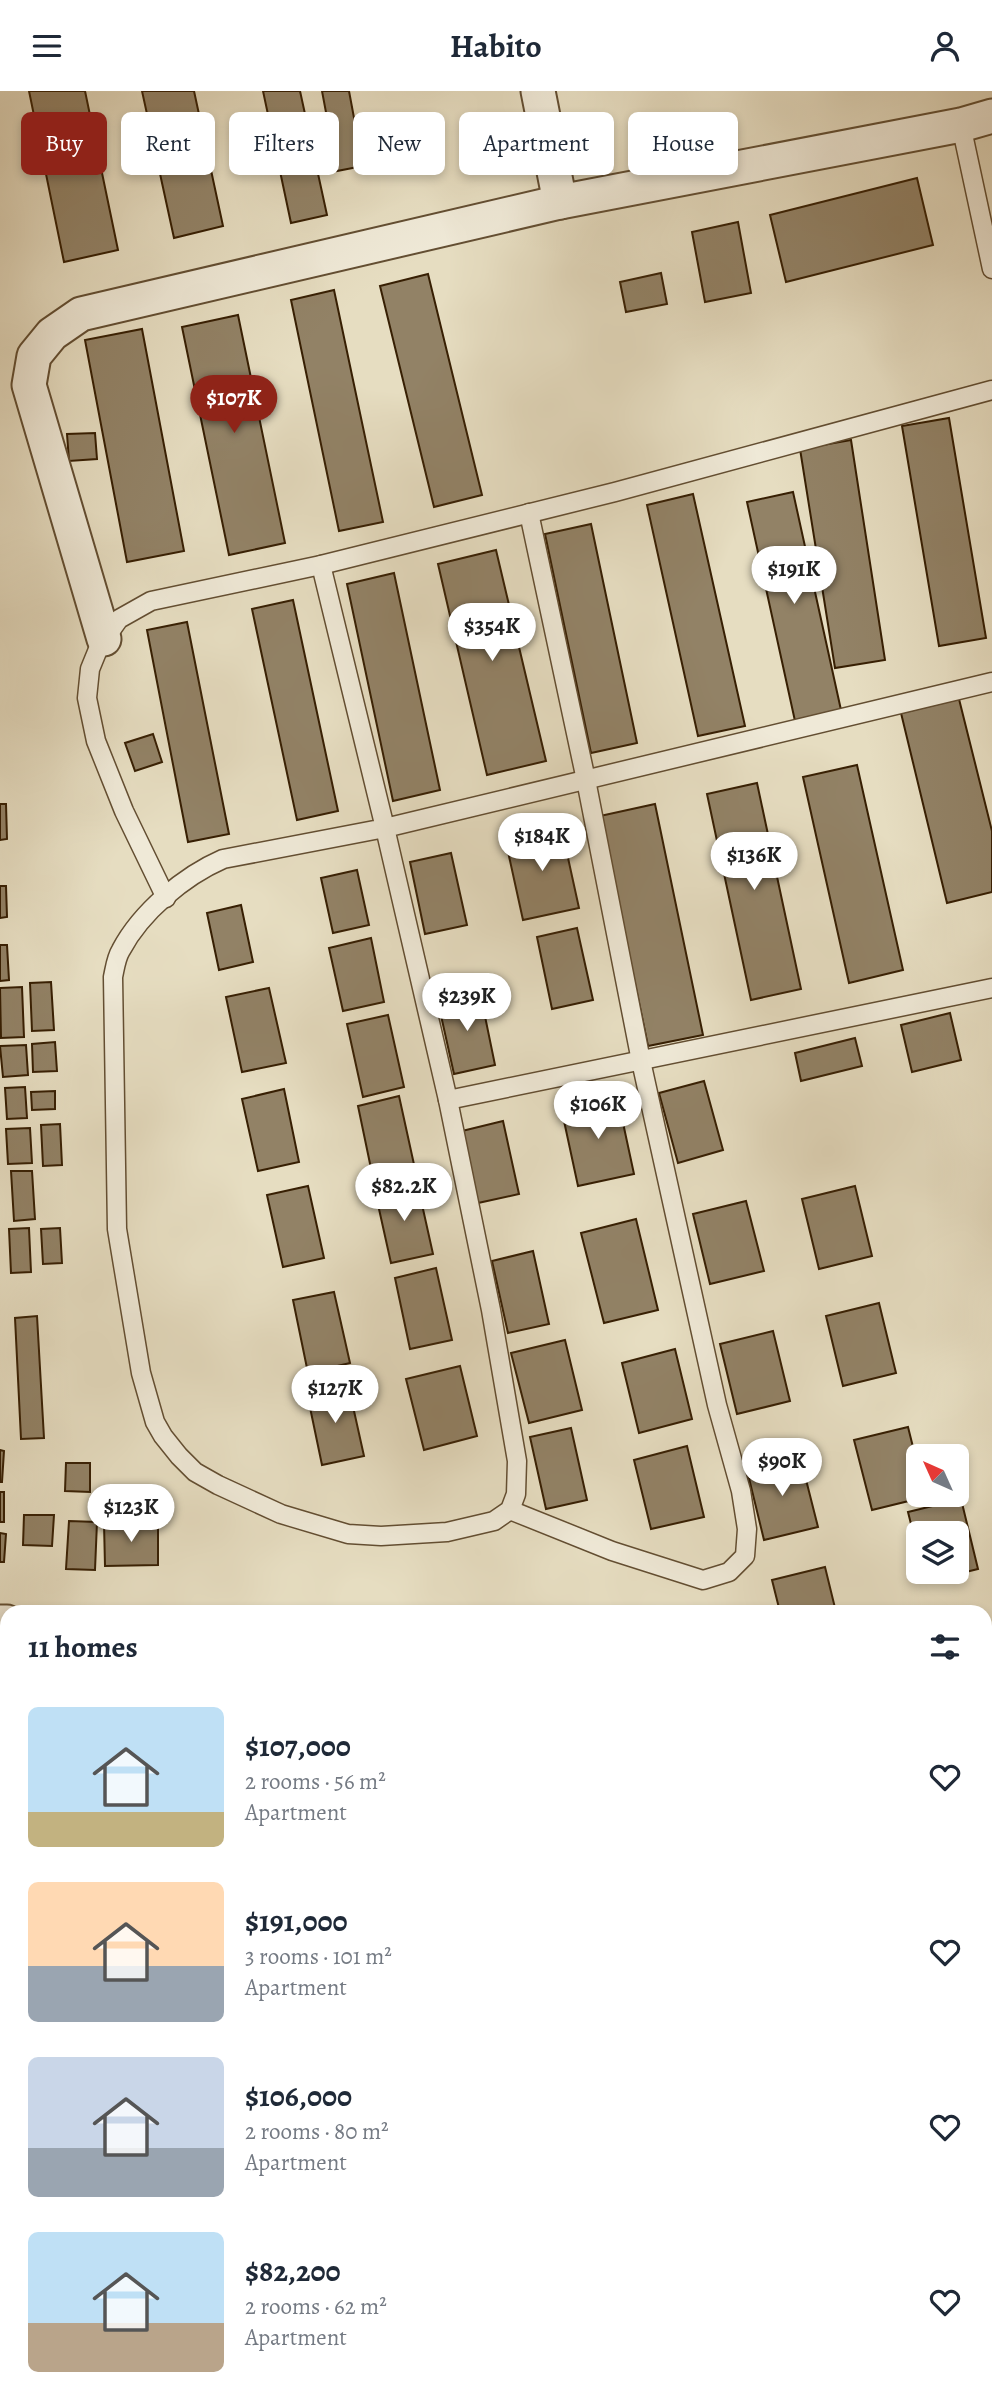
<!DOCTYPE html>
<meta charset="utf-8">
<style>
:root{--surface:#fff;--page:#f6f6f7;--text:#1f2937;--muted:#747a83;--accent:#8f2418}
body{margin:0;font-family:Alegreya,serif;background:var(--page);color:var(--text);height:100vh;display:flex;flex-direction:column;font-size:26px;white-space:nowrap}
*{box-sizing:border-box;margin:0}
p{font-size:23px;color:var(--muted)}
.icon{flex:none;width:38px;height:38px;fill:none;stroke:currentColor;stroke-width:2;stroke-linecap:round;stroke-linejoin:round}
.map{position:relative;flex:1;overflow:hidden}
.panel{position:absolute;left:0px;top:1514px;width:992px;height:800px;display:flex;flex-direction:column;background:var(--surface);border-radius:21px 21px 0 0;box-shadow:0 4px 10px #0003}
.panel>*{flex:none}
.guide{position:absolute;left:21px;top:21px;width:950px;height:63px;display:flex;gap:14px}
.needle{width:46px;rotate:315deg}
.fabs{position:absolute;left:906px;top:1353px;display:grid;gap:14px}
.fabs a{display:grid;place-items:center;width:63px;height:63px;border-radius:10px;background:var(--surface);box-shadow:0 4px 10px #0003;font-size:35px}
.price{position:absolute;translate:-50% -60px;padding:0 16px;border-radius:24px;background:#fff;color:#222;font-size:23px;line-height:46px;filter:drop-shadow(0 2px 4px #0008)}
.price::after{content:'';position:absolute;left:50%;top:42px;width:21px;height:16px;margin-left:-10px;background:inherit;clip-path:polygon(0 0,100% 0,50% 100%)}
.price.on{background:var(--accent);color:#fff}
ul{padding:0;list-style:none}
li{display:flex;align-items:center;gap:21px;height:175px;padding:0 28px}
li span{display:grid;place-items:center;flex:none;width:196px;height:140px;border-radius:10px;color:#555}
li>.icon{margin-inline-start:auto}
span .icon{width:84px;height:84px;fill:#fffc;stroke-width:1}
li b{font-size:30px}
h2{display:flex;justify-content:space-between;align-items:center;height:84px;padding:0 28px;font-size:30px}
.tag{padding:0 24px;border-radius:10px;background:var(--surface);box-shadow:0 4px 10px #0003;font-size:24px;line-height:63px}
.tag.on{background:var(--accent);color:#fff}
header{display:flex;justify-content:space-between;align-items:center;height:91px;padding:0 28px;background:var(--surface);font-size:32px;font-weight:600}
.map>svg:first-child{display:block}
</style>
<header><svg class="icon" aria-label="menu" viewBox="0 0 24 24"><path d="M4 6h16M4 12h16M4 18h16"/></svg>Habito<svg class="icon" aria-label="person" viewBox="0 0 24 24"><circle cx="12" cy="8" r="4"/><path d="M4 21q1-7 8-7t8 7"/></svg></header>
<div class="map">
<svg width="992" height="2312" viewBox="0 0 992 2312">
<rect width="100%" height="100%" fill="#e6ddc1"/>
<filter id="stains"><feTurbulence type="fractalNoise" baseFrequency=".00286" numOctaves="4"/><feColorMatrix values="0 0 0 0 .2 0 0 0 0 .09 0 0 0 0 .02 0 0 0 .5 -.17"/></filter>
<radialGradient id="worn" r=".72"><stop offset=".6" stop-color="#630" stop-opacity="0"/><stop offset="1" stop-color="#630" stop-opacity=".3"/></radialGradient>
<g fill="#c8bda1" stroke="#806e52" stroke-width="2">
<polygon points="0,2117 7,2119 7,2306 140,2306 144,2312 0,2312"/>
<polygon points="677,2306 726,2307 729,2312 668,2312"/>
</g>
<g fill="#928266" stroke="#371f03" stroke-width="2">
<polygon points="29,0 85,0 118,159 64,171"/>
<polygon points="142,0 194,0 223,135 174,147"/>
<polygon points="263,0 300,0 327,124 291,132"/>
<polygon points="322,0 349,0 363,75 337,80"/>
<polygon points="917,87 933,154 786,191 770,124"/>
<polygon points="738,131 751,202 705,211 692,141"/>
<polygon points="661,182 667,213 626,221 620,191"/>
<polygon points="428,183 482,404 434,416 380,195"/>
<polygon points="334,199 383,431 339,440 291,209"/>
<polygon points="238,224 285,452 229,464 182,236"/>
<polygon points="142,238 184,460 127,471 85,249"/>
<polygon points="949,327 986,547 939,555 902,335"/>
<polygon points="95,342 97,368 69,370 67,343"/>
<polygon points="851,349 885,569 835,577 800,358"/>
<polygon points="793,401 841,619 795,630 747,411"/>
<polygon points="693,403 745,635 698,645 647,414"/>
<polygon points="591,433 637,652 591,662 545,443"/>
<polygon points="496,459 546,670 487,684 438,473"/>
<polygon points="394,482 440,699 393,710 347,493"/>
<polygon points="293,509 338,720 297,729 252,518"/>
<polygon points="187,531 229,743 188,751 147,539"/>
<polygon points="959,608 992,740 992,801 947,812 901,622"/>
<polygon points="153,643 162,671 135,680 125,652"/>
<polygon points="857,674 903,879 849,892 803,686"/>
<polygon points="757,692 801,898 751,909 707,703"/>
<polygon points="0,713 6,713 7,748 0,749"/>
<polygon points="655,713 703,944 648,955 600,725"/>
<polygon points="561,735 579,817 523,829 505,747"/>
<polygon points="451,762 467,834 425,843 410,771"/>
<polygon points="357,779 369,834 333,842 321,787"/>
<polygon points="0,795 6,795 7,826 0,827"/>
<polygon points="241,814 253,871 219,879 207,822"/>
<polygon points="577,837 593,909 552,918 537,846"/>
<polygon points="371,847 384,911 343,920 329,857"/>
<polygon points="0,854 7,854 9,889 0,890"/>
<polygon points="51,891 54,939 32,940 30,892"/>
<polygon points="22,896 24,946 1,947 0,897"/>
<polygon points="269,897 286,972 242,981 226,906"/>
<polygon points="480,901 495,974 454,983 438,911"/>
<polygon points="950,922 961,969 912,981 901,934"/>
<polygon points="388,924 404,996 363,1006 347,933"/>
<polygon points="855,947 862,975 801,990 795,962"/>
<polygon points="55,951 57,980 33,981 32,953"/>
<polygon points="26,954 28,984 3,986 0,955"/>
<polygon points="704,990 723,1059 678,1072 659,1002"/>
<polygon points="25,996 27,1027 7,1028 5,997"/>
<polygon points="284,998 299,1071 258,1080 242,1008"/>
<polygon points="55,1000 55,1018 32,1019 31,1001"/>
<polygon points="617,1004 634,1083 578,1095 561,1016"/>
<polygon points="399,1005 415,1078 373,1087 358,1015"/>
<polygon points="503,1030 519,1103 478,1112 462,1040"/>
<polygon points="60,1033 62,1074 43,1075 41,1034"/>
<polygon points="30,1037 32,1072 8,1073 6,1038"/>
<polygon points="11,1080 32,1080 35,1128 14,1130"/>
<polygon points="417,1091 433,1163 391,1172 375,1100"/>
<polygon points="308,1095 324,1167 283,1176 267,1104"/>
<polygon points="855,1095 872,1165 819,1178 802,1108"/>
<polygon points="746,1110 764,1180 710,1193 693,1123"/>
<polygon points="636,1128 658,1219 604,1232 581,1142"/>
<polygon points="29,1137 31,1181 11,1182 9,1138"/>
<polygon points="60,1137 62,1172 43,1173 41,1138"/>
<polygon points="533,1160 549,1233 508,1242 492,1170"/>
<polygon points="436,1177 452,1249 410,1258 395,1187"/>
<polygon points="334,1201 350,1272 308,1282 293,1209"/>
<polygon points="879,1212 896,1282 843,1295 826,1225"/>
<polygon points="37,1225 44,1347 21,1348 15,1227"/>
<polygon points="773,1240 790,1310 737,1323 720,1253"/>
<polygon points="565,1249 582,1319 529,1332 511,1262"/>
<polygon points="675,1258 692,1328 639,1342 622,1272"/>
<polygon points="460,1275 477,1345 424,1359 406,1288"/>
<polygon points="348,1293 364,1365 322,1374 307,1302"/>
<polygon points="908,1336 919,1380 919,1404 924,1404 925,1406 872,1419 854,1349"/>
<polygon points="571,1337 587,1409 546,1418 530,1346"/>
<polygon points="687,1355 704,1426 651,1438 634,1369"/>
<polygon points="0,1359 4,1360 2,1391 0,1391"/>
<polygon points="800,1365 818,1436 764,1449 747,1379"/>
<polygon points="66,1372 90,1372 90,1401 65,1400"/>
<rect x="0" y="1401" width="4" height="30"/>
<polygon points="961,1408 978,1478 925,1491 923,1480 957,1480 957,1442 919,1442 919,1465 908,1421"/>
<polygon points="24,1424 54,1424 52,1455 23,1454"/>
<polygon points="69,1430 97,1431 95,1479 66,1478"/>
<polygon points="158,1431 158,1474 105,1475 104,1432"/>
<polygon points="0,1442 6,1443 4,1471 0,1471"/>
<polygon points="825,1476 836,1521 780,1521 772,1489"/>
<polygon points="985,1542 992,1570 992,1602 985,1603"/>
<polygon points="992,1661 992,1735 985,1737 985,1663"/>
<polygon points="992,2264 992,2312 907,2312 916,2306 985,2306 985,2267"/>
</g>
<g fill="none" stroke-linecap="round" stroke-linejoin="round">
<g stroke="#634e32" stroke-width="21">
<g id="service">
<polyline points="961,34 992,178"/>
<path d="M321 474 385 737 448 1009 491 1219 517 1370 516 1403 510 1419 494 1430 447 1441 381 1445 348 1443 281 1423 218 1394 195 1381 179 1365 163 1345 155 1331 141 1282 117 1138 113 886C115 877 116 867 121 859 141 821 184 785 223 768L385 737 992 591"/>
<polyline points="166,807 124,720 96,650 87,607 90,578 99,556 119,528 151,510 321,474 615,401 992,299"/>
<polyline points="448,1009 992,897"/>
<polyline points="510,1419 612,1460 703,1489 729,1481 745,1465 747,1438 741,1400 717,1314 641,970 586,689 529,422"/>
<polyline points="0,1764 7,1764"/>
</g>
</g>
<g stroke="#634e32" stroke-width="37">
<g id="minor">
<polyline points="538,0 560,111"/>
<polyline points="104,548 29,294 34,265 52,243 81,223 560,111 961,34 992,25"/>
<polyline points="0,1531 7,1531"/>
<polyline points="985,2040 992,2052"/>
</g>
</g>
<use href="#service" stroke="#efe9d7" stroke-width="18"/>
<use href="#minor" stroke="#efe9d7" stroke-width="33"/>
</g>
<rect width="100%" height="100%" filter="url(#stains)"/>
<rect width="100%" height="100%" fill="url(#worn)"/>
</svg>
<div class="fabs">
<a><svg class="needle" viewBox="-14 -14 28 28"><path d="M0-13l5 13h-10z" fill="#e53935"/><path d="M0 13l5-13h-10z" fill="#747a83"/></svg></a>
<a><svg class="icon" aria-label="layers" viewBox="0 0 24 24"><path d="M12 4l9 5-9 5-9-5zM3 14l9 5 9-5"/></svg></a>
</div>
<b class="price on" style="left:234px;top:344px">$107K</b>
<b class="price" style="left:794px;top:515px">$191K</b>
<b class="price" style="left:492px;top:572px">$354K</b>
<b class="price" style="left:542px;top:782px">$184K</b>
<b class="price" style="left:754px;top:801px">$136K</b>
<b class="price" style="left:467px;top:942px">$239K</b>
<b class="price" style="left:598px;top:1050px">$106K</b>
<b class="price" style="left:404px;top:1132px">$82.2K</b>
<b class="price" style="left:335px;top:1334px">$127K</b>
<b class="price" style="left:782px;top:1407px">$90K</b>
<b class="price" style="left:131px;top:1453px">$123K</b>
<div class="guide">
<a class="tag on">Buy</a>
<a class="tag">Rent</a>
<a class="tag">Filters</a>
<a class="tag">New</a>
<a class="tag">Apartment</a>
<a class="tag">House</a>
</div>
<section class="panel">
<h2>11 homes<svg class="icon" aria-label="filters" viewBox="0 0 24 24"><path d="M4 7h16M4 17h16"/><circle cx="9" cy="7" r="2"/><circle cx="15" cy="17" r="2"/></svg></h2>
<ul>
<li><span style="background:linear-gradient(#bfe0f5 75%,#c2b280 0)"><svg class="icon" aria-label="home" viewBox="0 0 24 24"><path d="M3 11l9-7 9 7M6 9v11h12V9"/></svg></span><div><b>$107,000</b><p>2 rooms · 56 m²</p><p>Apartment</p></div><svg class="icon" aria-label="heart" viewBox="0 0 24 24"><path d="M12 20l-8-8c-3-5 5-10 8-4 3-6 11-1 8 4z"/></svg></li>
<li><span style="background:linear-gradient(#ffd9b3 60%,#9aa5b1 0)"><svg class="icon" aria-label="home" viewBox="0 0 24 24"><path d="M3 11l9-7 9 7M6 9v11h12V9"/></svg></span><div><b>$191,000</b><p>3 rooms · 101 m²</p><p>Apartment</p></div><svg class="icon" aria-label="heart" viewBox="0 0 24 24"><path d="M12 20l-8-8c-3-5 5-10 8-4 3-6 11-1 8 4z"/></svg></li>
<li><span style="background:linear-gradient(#c9d6e8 65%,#9aa5b1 0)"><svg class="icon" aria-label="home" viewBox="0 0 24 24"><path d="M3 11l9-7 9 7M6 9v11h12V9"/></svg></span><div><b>$106,000</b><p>2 rooms · 80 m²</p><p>Apartment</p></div><svg class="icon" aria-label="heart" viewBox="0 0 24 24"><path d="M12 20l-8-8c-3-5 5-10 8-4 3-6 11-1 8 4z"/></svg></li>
<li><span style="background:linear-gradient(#bfe0f5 65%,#b9a48a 0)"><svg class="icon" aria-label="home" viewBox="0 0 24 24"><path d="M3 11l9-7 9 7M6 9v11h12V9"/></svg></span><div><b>$82,200</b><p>2 rooms · 62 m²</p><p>Apartment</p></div><svg class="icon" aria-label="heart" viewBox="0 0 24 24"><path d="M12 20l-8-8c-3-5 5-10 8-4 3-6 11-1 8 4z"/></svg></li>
</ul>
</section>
</div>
